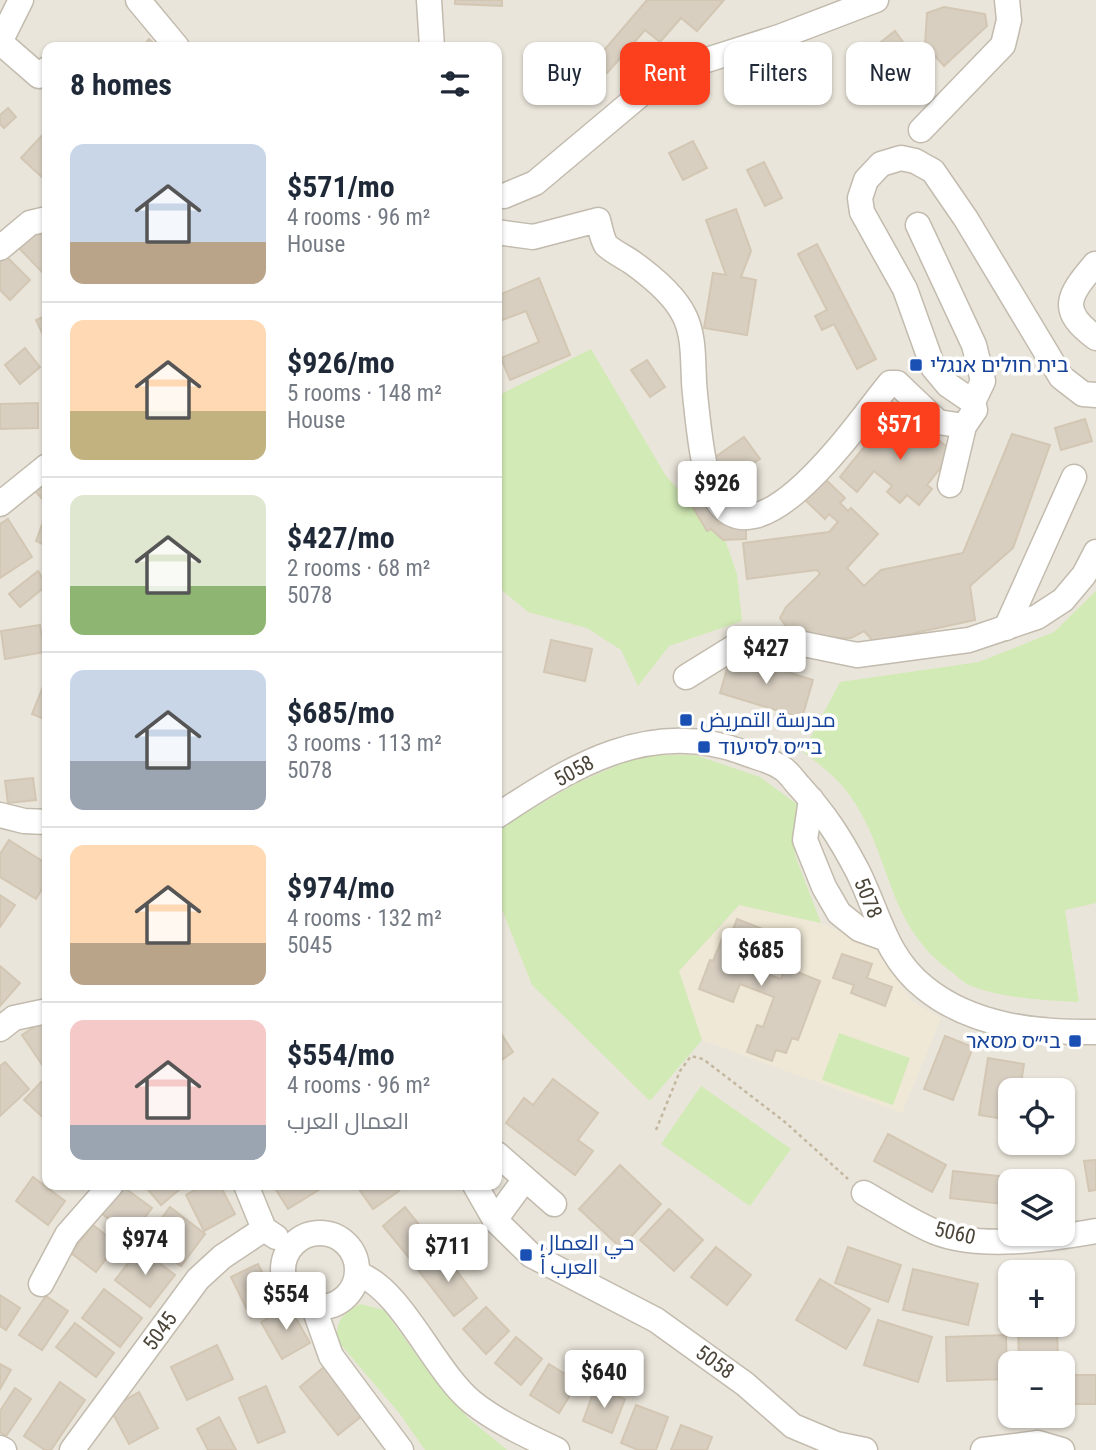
<!DOCTYPE html>
<meta charset="utf-8">
<style>
:root{--surface:#fff;--page:#f6f6f7;--text:#1f2937;--muted:#747a83;--line:#e0e1e3;--accent:#fc3f1d}
body{margin:0;font-family:"Roboto Condensed",Cairo,"Noto Sans Hebrew",sans-serif;background:var(--page);color:var(--text);height:100vh;display:flex;flex-direction:column;font-size:26px;white-space:nowrap}
*{box-sizing:border-box;margin:0}
p{font-size:23px;color:var(--muted)}
.icon{flex:none;width:38px;height:38px;fill:none;stroke:currentColor;stroke-width:2;stroke-linecap:round;stroke-linejoin:round}
.map{position:relative;flex:1;overflow:hidden}
.panel{position:absolute;left:42px;top:42px;width:460px;height:1148px;display:flex;flex-direction:column;background:var(--surface);border-radius:14px;box-shadow:0 2px 5px #0004}
.panel>*{flex:none}
.hud{position:absolute;left:523px;top:42px;width:467px;height:63px;display:flex;gap:14px}
.buttons{position:absolute;left:998px;top:1078px;display:grid;gap:14px}
.buttons a{display:grid;place-items:center;width:77px;height:77px;border-radius:14px;background:var(--surface);box-shadow:0 2px 5px #0004;font-size:35px}
.price{position:absolute;translate:-50% -60px;padding:0 16px;border-radius:7px;background:#fff;color:#222;font-size:23px;line-height:46px;filter:drop-shadow(0 2px 4px #0008)}
.price::after{content:'';position:absolute;left:50%;top:42px;width:21px;height:16px;margin-left:-10px;background:inherit;clip-path:polygon(0 0,100% 0,50% 100%)}
.price.active{background:var(--accent);color:#fff}
ul{padding:0;list-style:none}
li{display:flex;align-items:center;gap:21px;height:175px;padding:0 28px}
li+li{border-top:2px solid var(--line)}
li span{display:grid;place-items:center;flex:none;width:196px;height:140px;border-radius:14px;color:#555}
li>.icon{margin-inline-start:auto}
span .icon{width:84px;height:84px;fill:#fffc;stroke-width:1}
li b{font-size:30px}
h2{display:flex;justify-content:space-between;align-items:center;height:84px;padding:0 28px;font-size:30px}
.pill{padding:0 24px;border-radius:14px;background:var(--surface);box-shadow:0 2px 5px #0004;font-size:24px;line-height:63px}
.pill.active{background:var(--accent);color:#fff}
.map>svg:first-child{display:block}
</style>
<div class="map">
<svg width="1096" height="1450" viewBox="0 0 1096 1450">
<rect width="100%" height="100%" fill="#f6f3ec"/>
<path fill="#eae5da" fill-rule="evenodd" d="M0 0H1096V1450H0ZM47 47H497V1185H47ZM1010 1090H1062V1143H1010ZM1010 1181H1062V1234H1010ZM1010 1272H1062V1325H1010ZM1010 1363H1062V1416H1010Z"/>
<polygon fill="#efe8d6" points="740,905 821,923 874,948 912,1001 941,1018 902,1113 702,1040 679,971"/>
<g fill="#d2eab5">
<polygon points="591,349 666,476 725,540 737,574 742,621 669,646 638,686 621,650 587,628 528,612 497,586 497,396"/>
<path d="M1096 591V903L1065 910 1079 1002C1044 1000 1007 999 974 987 966 985 958 977 952 972 887 926 893 861 853 800 841 781 821 765 803 752L840 682 979 662 1054 632Z"/>
<polygon points="641,755 695,755 760,777 798,805 795,855 821,923 739,905 679,971 702,1040 650,1101 532,985 497,897 498,829 577,783"/>
<polygon points="839,1033 910,1058 893,1105 822,1080"/>
<polygon points="701,1086 791,1149 750,1206 661,1144"/>
<path d="M360 1304 384 1310 428 1371 468 1418 507 1450H425L400 1414 337 1340C336 1319 343 1314 360 1304Z"/>
</g>
<g fill="#d8cfc1" stroke="#d3c7b4" stroke-width="2">
<polygon points="455,0 502,0 502,6 455,4"/>
<polygon points="647,0 724,0 697,31 681,18 660,42 645,30 607,73 594,62"/>
<polygon points="944,7 985,14 987,26 944,66 925,45 927,13"/>
<polygon points="895,31 912,54 883,74 868,52"/>
<polygon points="149,39 157,47 142,47"/>
<polygon points="8,108 16,117 4,128 0,124 0,115"/>
<polygon points="47,130 47,177 45,180 21,158"/>
<polygon points="693,141 707,168 683,180 669,153"/>
<polygon points="764,162 782,198 765,206 747,170"/>
<polygon points="736,209 751,251 741,277 756,280 747,335 704,328 713,273 726,275 706,220"/>
<polygon points="41,222 47,229 47,266 42,272 17,246"/>
<polygon points="817,244 876,359 857,369 834,324 822,330 815,316 827,310 798,254"/>
<polygon points="3,253 30,280 10,300 0,290 0,256"/>
<polygon points="539,278 570,355 510,380 501,358 539,342 526,311 497,322 497,296"/>
<polygon points="47,315 47,338 45,339 36,320"/>
<polygon points="25,348 40,367 20,384 5,365"/>
<polygon points="647,360 665,387 650,397 631,370"/>
<polygon points="38,403 38,428 0,429 0,404"/>
<polygon points="912,418 953,452 927,485 932,489 919,505 907,495 900,503 887,492 892,486 874,471 857,492 840,477 877,431 891,443"/>
<polygon points="1085,419 1092,441 1061,450 1055,428"/>
<polygon points="1012,434 1050,445 1013,548 970,586 975,620 874,642 864,631 851,638 805,637 801,630 788,629 780,618 786,607 820,574 817,570 747,579 743,543 829,532 838,522 829,514 825,519 805,500 825,479 845,498 840,503 848,511 851,508 878,534 847,568 864,586 881,570 963,553"/>
<polygon points="744,437 760,459 750,465 755,471 741,483 750,493 748,495 753,496 752,511 739,502 735,507 717,488 727,484 711,460"/>
<polygon points="47,476 47,504 31,487"/>
<polygon points="700,492 719,524 746,523 746,539 723,540 711,529 707,531 688,499"/>
<polygon points="45,517 47,518 47,546 36,541"/>
<polygon points="8,519 32,557 0,578 0,524"/>
<polygon points="38,571 47,585 20,607 9,594"/>
<polygon points="40,625 44,652 5,659 1,631"/>
<polygon points="551,640 592,649 585,681 544,672"/>
<polygon points="731,655 813,680 802,718 720,693"/>
<polygon points="44,684 47,685 47,720 32,714"/>
<polygon points="33,778 36,800 8,803 5,781"/>
<polygon points="9,840 47,864 47,881 36,899 0,877 0,854"/>
<polygon points="0,895 15,905 0,927"/>
<polygon points="737,919 773,933 765,956 757,953 751,968 781,979 785,967 820,981 798,1040 792,1038 786,1053 776,1050 772,1061 747,1052 757,1025 763,1027 774,997 740,984 733,1002 699,989 710,960 713,961 722,939 728,942"/>
<polygon points="842,954 872,964 867,978 892,987 885,1006 851,993 854,985 833,978"/>
<polygon points="0,966 20,983 0,1006"/>
<polygon points="43,1021 47,1027 47,1072 22,1035"/>
<polygon points="498,1029 513,1052 497,1063 497,1030"/>
<polygon points="945,1036 973,1047 953,1100 924,1089"/>
<polygon points="988,1058 1024,1064 1020,1090 1010,1090 1010,1120 979,1115"/>
<polygon points="5,1062 29,1089 0,1116 0,1066"/>
<polygon points="553,1079 598,1113 578,1140 593,1151 575,1175 506,1123 524,1098 533,1105"/>
<polygon points="41,1082 47,1087 47,1121 24,1100"/>
<polygon points="888,1134 946,1165 932,1192 874,1161"/>
<polygon points="1096,1160 1096,1190 1089,1191 1084,1161"/>
<polygon points="620,1165 661,1204 621,1248 579,1209"/>
<polygon points="1063,1170 1066,1196 1062,1196 1062,1181 1020,1181 1019,1175"/>
<polygon points="953,1171 1006,1177 1003,1204 950,1198"/>
<polygon points="33,1177 65,1201 48,1225 16,1201"/>
<polygon points="144,1185 185,1185 161,1205"/>
<polygon points="204,1185 220,1185 235,1214 204,1231 186,1195"/>
<polygon points="273,1185 320,1185 322,1188 288,1209"/>
<polygon points="356,1185 394,1185 399,1191 373,1209"/>
<polygon points="122,1186 152,1208 131,1236 101,1213"/>
<polygon points="170,1207 205,1234 181,1266 146,1239"/>
<polygon points="405,1207 433,1242 411,1260 383,1226"/>
<polygon points="669,1209 703,1240 674,1271 640,1240"/>
<polygon points="93,1225 117,1244 96,1272 71,1253"/>
<polygon points="716,1247 751,1275 727,1305 691,1277"/>
<polygon points="848,1247 901,1265 888,1302 835,1283"/>
<polygon points="140,1248 175,1275 150,1307 115,1280"/>
<polygon points="442,1251 477,1298 454,1316 418,1270"/>
<polygon points="258,1264 278,1305 251,1318 231,1277"/>
<polygon points="913,1269 978,1284 968,1325 903,1310"/>
<polygon points="820,1279 870,1309 846,1349 796,1320"/>
<polygon points="104,1289 142,1318 120,1347 82,1318"/>
<polygon points="0,1295 20,1308 6,1330 0,1326"/>
<polygon points="46,1296 68,1311 42,1350 19,1335"/>
<polygon points="289,1306 310,1343 282,1359 261,1322"/>
<polygon points="486,1307 509,1331 486,1354 463,1329"/>
<polygon points="878,1320 932,1337 918,1382 864,1365"/>
<polygon points="75,1323 114,1353 96,1377 56,1347"/>
<polygon points="1018,1325 1057,1325 1058,1363 1019,1363"/>
<polygon points="1006,1335 1007,1379 947,1381 946,1337"/>
<polygon points="516,1337 542,1359 521,1385 495,1363"/>
<polygon points="217,1345 233,1379 187,1400 171,1367"/>
<polygon points="0,1364 11,1370 0,1389"/>
<polygon points="549,1364 578,1382 559,1413 530,1395"/>
<polygon points="324,1367 363,1415 338,1435 300,1387"/>
<polygon points="1063,1375 1096,1375 1096,1404 1064,1404"/>
<polygon points="60,1382 85,1400 51,1450 45,1450 24,1436"/>
<polygon points="266,1386 285,1432 258,1443 239,1398"/>
<polygon points="15,1388 31,1399 6,1436 0,1432 0,1411"/>
<polygon points="595,1388 625,1399 612,1433 583,1421"/>
<polygon points="139,1392 158,1428 129,1444 110,1408"/>
<polygon points="636,1405 668,1417 656,1450 638,1450 621,1443"/>
<polygon points="219,1417 236,1450 208,1450 197,1429"/>
<polygon points="681,1425 712,1437 707,1450 671,1450"/>
</g>
<g fill="none" stroke-linecap="round" stroke-linejoin="round">
<g stroke="#c2bbae" stroke-width="27">
<g id="minor">
<polyline points="138,0 177,47"/>
<polyline points="429,0 432,47"/>
<polyline points="0,42 39,76 47,69"/>
<polyline points="0,42 21,0"/>
<polyline points="921,130 1003,45 1009,20 1007,0"/>
<polyline points="504,196 535,183 641,94 688,66 779,37 876,0"/>
<polyline points="918,225 974,345 983,381 973,402"/>
<path d="M497 232 533 237 598 220C600 227 602 239 606 245 613 252 625 257 633 263 651 276 674 295 684 315 696 338 692 369 695 394 698 421 703 482 718 502 764 565 865 412 890 383H897L938 422 964 426"/>
<polyline points="0,248 30,223 47,219"/>
<path d="M1095 264C1068 296 1058 310 1096 338"/>
<polyline points="950,485 964,426 975,410 973,402 948,385 933,367 905,289 862,212 860,198 866,180 881,164 901,158 915,161 933,171 966,219 1061,377 1083,394 1096,395"/>
<polyline points="0,504 47,466"/>
<polyline points="1006,628 1074,477"/>
<polyline points="686,677 736,646 784,640 857,655 969,640 1037,617 1063,600 1084,575 1096,552"/>
<polyline points="811,799 805,840 824,887 839,913 859,929 884,938"/>
<polyline points="0,815 24,821 47,822"/>
<path d="M497 816C572 766 650 718 742 752 754 757 771 760 782 768 789 772 794 781 800 787 826 816 839 836 857 870 878 911 885 957 925 988 972 1026 1037 1033 1096 1032"/>
<polyline points="0,1029 14,1018 47,1011"/>
<polyline points="497,1154 554,1204"/>
<polyline points="246,1185 264,1229 276,1237"/>
<polyline points="475,1185 495,1220 531,1255 656,1320 745,1384 793,1426 836,1444 865,1450"/>
<path d="M864 1193C887 1206 911 1222 935 1232 980 1250 1050 1239 1096 1231"/>
<polyline points="495,1220 525,1179"/>
<circle cx="320" cy="1270" r="37"/>
<path d="M358 1274C401 1288 434 1371 472 1402 497 1422 528 1436 557 1450"/>
<polyline points="41,1284 67,1235 111,1185"/>
<polyline points="314,1308 331,1356 401,1450"/>
<polyline points="0,1448 4,1450"/>
<polyline points="72,1450 198,1279 222,1257 264,1229"/>
<polyline points="983,1450 1038,1443 1062,1450"/>
</g>
</g>
<polyline stroke="#c4b79f" stroke-width="2.5" stroke-dasharray="3.5 3.5" stroke-linecap="butt" points="656,1130 680,1071 691,1056 703,1059 785,1122 848,1179"/>
<use href="#minor" stroke="#fff" stroke-width="24"/>
</g>
<g fill="#1a4fb4" stroke="#fff" stroke-width="2.5">
<rect x="909" y="358" width="14" height="14" rx="3.5"/>
<rect x="679" y="713" width="14" height="14" rx="3.5"/>
<rect x="697" y="740" width="14" height="14" rx="3.5"/>
<rect x="1068" y="1034" width="14" height="14" rx="3.5"/>
<rect x="519" y="1248" width="14" height="14" rx="3.5"/>
</g>
<g text-anchor="middle" stroke-width="7" stroke-linejoin="round" paint-order="stroke">
<g font-size="21" fill="#164399" stroke="#fff" text-anchor="start">
<text x="930" y="372">בית חולים אנגלי</text>
<text x="700" y="727">مدرسة التمريض</text>
<text x="718" y="754">בי״ס לסיעוד</text>
<text x="1061" y="1048" text-anchor="end">בי״ס מסאר</text>
<text x="540" y="1250">حي العمال<tspan x="540" dy="24">العرب أ</tspan></text>
</g>
<g font-size="21" fill="#4b4439" stroke="#fff">
<text transform="translate(574 771) rotate(-29)" y="7">5058</text>
<text transform="translate(868 898) rotate(68)" y="7">5078</text>
<text transform="translate(955 1233) rotate(13)" y="7">5060</text>
<text transform="translate(160 1331) rotate(-54)" y="7">5045</text>
<text transform="translate(715 1362) rotate(36)" y="7">5058</text>
</g>
</g>
</svg>
<div class="buttons">
<a><svg class="icon" aria-label="locate" viewBox="0 0 24 24"><circle cx="12" cy="12" r="6"/><path d="M12 2v4M12 18v4M2 12h4M18 12h4"/></svg></a>
<a><svg class="icon" aria-label="layers" viewBox="0 0 24 24"><path d="M12 4l9 5-9 5-9-5zM3 14l9 5 9-5"/></svg></a>
<a>+</a>
<a>−</a>
</div>
<b class="price active" style="left:900px;top:462px">$571</b>
<b class="price" style="left:717px;top:521px">$926</b>
<b class="price" style="left:766px;top:686px">$427</b>
<b class="price" style="left:761px;top:988px">$685</b>
<b class="price" style="left:145px;top:1277px">$974</b>
<b class="price" style="left:448px;top:1284px">$711</b>
<b class="price" style="left:286px;top:1332px">$554</b>
<b class="price" style="left:604px;top:1410px">$640</b>
<div class="hud">
<a class="pill">Buy</a>
<a class="pill active">Rent</a>
<a class="pill">Filters</a>
<a class="pill">New</a>
</div>
<section class="panel">
<h2>8 homes<svg class="icon" aria-label="filters" viewBox="0 0 24 24"><path d="M4 7h16M4 17h16"/><circle cx="9" cy="7" r="2"/><circle cx="15" cy="17" r="2"/></svg></h2>
<ul>
<li><span style="background:linear-gradient(#c9d6e8 70%,#b9a48a 0)"><svg class="icon" aria-label="home" viewBox="0 0 24 24"><path d="M3 11l9-7 9 7M6 9v11h12V9"/></svg></span><div><b>$571/mo</b><p>4 rooms · 96 m²</p><p>House</p></div></li>
<li><span style="background:linear-gradient(#ffd9b3 65%,#c2b280 0)"><svg class="icon" aria-label="home" viewBox="0 0 24 24"><path d="M3 11l9-7 9 7M6 9v11h12V9"/></svg></span><div><b>$926/mo</b><p>5 rooms · 148 m²</p><p>House</p></div></li>
<li><span style="background:linear-gradient(#dfe7d0 65%,#8fb573 0)"><svg class="icon" aria-label="home" viewBox="0 0 24 24"><path d="M3 11l9-7 9 7M6 9v11h12V9"/></svg></span><div><b>$427/mo</b><p>2 rooms · 68 m²</p><p>5078</p></div></li>
<li><span style="background:linear-gradient(#c9d6e8 65%,#9aa5b1 0)"><svg class="icon" aria-label="home" viewBox="0 0 24 24"><path d="M3 11l9-7 9 7M6 9v11h12V9"/></svg></span><div><b>$685/mo</b><p>3 rooms · 113 m²</p><p>5078</p></div></li>
<li><span style="background:linear-gradient(#ffd9b3 70%,#b9a48a 0)"><svg class="icon" aria-label="home" viewBox="0 0 24 24"><path d="M3 11l9-7 9 7M6 9v11h12V9"/></svg></span><div><b>$974/mo</b><p>4 rooms · 132 m²</p><p>5045</p></div></li>
<li><span style="background:linear-gradient(#f6c9c9 75%,#9aa5b1 0)"><svg class="icon" aria-label="home" viewBox="0 0 24 24"><path d="M3 11l9-7 9 7M6 9v11h12V9"/></svg></span><div><b>$554/mo</b><p>4 rooms · 96 m²</p><p>العمال العرب</p></div></li>
</ul>
</section>
</div>
